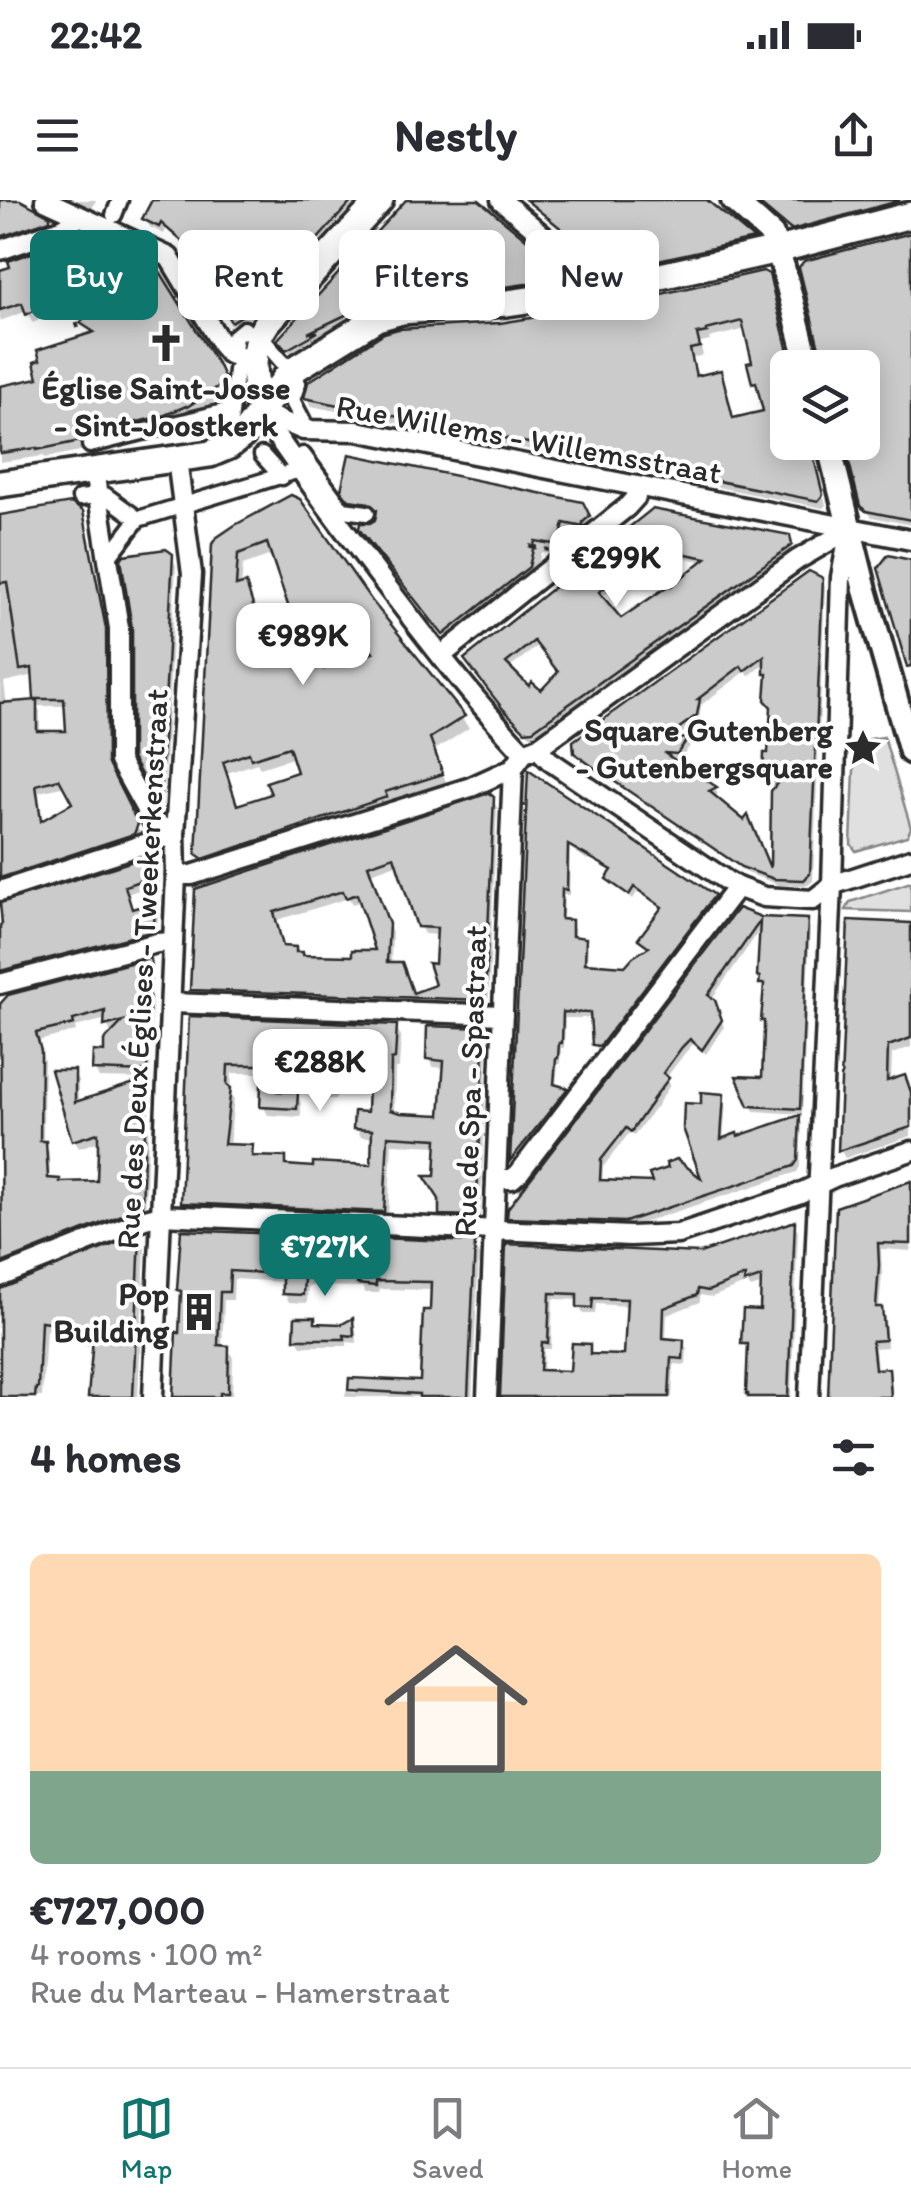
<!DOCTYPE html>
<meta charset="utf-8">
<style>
:root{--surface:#fff;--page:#f2f2f3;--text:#2b2b33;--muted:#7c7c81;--line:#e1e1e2;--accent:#0f766e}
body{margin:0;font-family:Itim,sans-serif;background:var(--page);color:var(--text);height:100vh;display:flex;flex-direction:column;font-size:38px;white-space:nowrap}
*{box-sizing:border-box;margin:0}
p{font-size:32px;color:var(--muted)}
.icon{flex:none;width:55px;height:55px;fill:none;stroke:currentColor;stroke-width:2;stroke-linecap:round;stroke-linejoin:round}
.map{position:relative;height:1197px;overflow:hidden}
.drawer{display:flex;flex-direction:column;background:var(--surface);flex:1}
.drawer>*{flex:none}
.top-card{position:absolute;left:30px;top:30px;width:852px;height:90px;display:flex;gap:20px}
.buttons{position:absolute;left:770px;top:150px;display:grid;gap:20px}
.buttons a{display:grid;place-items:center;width:110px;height:110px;border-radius:15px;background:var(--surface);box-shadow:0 5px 25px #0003;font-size:50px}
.price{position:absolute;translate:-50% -85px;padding:0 22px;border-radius:20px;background:#fff;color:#222;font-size:32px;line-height:65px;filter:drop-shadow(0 2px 5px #0008)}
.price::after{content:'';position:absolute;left:50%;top:60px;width:30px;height:22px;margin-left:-15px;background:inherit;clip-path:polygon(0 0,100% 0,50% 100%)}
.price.selected{background:var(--accent);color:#fff}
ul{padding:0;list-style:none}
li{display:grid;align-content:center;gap:20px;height:530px;padding:0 30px}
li+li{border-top:2px solid var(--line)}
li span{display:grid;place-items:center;height:310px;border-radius:15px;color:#555}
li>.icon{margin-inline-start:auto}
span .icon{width:180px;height:180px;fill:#fffc;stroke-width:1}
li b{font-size:42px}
h2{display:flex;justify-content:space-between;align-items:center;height:120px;padding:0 30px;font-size:42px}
.tag{padding:0 35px;border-radius:15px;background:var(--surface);box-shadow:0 5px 25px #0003;font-size:35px;line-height:90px}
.tag.selected{background:var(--accent);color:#fff}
.status{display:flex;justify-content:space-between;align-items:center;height:70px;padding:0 50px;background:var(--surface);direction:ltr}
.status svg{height:28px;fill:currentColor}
header{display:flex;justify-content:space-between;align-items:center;height:130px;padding:0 30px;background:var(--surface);font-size:45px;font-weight:700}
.menu{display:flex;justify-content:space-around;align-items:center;height:140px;border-top:2px solid var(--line);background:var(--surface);font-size:28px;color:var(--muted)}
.menu a{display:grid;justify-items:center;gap:5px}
.menu .selected{color:var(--accent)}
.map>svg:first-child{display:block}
</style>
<div class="status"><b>22:42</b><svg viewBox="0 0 49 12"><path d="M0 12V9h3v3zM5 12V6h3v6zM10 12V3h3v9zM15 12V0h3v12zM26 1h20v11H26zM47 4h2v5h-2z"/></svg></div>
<header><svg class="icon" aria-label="menu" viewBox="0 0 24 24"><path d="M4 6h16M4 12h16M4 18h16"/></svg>Nestly<svg class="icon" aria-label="share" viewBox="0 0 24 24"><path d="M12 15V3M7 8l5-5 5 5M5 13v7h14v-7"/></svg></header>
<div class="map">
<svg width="911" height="1197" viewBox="0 0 911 1197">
<rect width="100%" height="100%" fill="#fff"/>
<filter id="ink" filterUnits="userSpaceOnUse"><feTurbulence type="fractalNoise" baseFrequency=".01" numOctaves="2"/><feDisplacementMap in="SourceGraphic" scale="20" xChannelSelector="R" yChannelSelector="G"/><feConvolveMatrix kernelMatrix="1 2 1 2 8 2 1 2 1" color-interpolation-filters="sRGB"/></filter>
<g filter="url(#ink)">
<g fill="#e0e0e0" stroke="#868686" stroke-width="2.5">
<polygon points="884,537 911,628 907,636 856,651 851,644 855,545 857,541"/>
<polygon points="911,682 911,712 846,710 850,702"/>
</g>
<g fill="#0003" fill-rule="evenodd">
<polygon points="0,0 11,0 49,18 54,29 0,48"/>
<polygon points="74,0 96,0 92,9"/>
<polygon points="155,0 364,0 259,115 238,128 206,77 215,72 166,29 164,34 150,27 145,19"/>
<polygon points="410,0 474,0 566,76 569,82 509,92 405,100 375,105 375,108 317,136 319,139 291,154 284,146"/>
<polygon points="526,0 701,0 754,44 616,74"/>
<polygon points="753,0 911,0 911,5 796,35"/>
<polygon points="88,36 222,178 228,192 195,215 85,250 45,258 44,256 0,262 0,189 41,180 93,135 83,123 96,107 88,84 52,96 57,110 33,123 27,111 0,121 0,73"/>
<polygon points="911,36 911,325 872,317 862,305 862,242"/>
<path d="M767 76 773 85 793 168H788V242H811L826 305 823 308 311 206 307 198 500 125 617 107ZM747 129 755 164V182L766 212 735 221 724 181 720 173 697 178 692 158 703 155 700 143 710 141 709 138Z"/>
<polygon points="344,289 582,304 595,329 589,338 570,334 565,356 541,352 535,380 452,446 369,341 379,314 358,312"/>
<path d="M291 298 469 528 435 550 447 585 390 603 391 608 205 665 199 653 218 340ZM274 354 298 425 264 436 251 396 245 386 241 387 243 365ZM359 436 375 455 325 471 318 450ZM295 557 300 574 274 595 238 607 227 573 257 563 260 568Z"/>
<path d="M653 311 788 338 793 351 536 535H530L509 515 470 465ZM636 348 705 362 672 388 620 421 601 398 646 362ZM539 445 561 473 541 494 529 490 508 469Z"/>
<path d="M81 313 86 322 110 439V572L141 634 138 642 0 688V316ZM35 475 36 498 38 503 7 505 4 482ZM37 506H67L69 534H40V511ZM66 586 76 604 43 623 39 592Z"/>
<polygon points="171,356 176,365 163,605 161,605 134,557"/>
<path d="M821 380 825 387 813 681 808 685H779L747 673 580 559 576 552ZM766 462 773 508 770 556 766 580 770 586H778L772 677 712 597 718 594 715 589 668 559H680L690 546 687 540 672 541 699 521 701 505 746 471 749 476Z"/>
<path d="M530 575 713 697 716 703 604 851 598 850 594 844 593 818H565L564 848H561L560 864H558L556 887 567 891H563L513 954ZM570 648 587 660 590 658 613 673 609 679 613 685 633 699 638 691 664 710 641 739 650 749 626 769 587 766 588 746 585 740 574 739V729L571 723 563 722 564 695H569Z"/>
<path d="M492 599 497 607 488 807 197 797 192 789 197 691ZM399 663 420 726 424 734 439 735 438 787 413 795 391 764 392 733 371 673ZM349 698 352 704 362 701 379 752 354 758 303 757 295 749H284L277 720Z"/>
<polygon points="155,660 159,669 159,683 127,694 133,711 154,705 158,712 157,739 4,778 0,771 0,708"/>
<polygon points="760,719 807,722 810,728 802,914 754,911 751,905 764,880 767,826 764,820 765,789 761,783 762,727 711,800 717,808 724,827 706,854 694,843 685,853 666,878 670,885 656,907 634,936 630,932 603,967 602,983 706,985 704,907 723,896 726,902 723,941 738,939 799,918 802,923 800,967 797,972 629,1027 513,1023 510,1017"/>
<polygon points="851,723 911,725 911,847 892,854 891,882 911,889 911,936 845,958 840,950"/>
<polygon points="148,761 151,766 149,766 144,879 99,878 95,870 106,854 113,836 107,825 107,819 75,827 76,831 39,841 44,861 43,942 49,952 50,981 60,985 100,984 100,941 79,948 74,940 73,873 78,880 78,904 147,885 150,889 145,1015 8,1069 4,1062 4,1003 0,1003 0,835 3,837"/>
<polygon points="154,770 150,879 149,879"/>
<path d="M192 819 396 828 401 836 399 868H395L394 913 443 917 446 868 433 867 428 859 483 831 488 839 480 1024 446 1023 441 1014 438 978 439 946 392 944 388 1020 189 1011 184 1003ZM338 862 371 863 370 914 356 928 361 937H374L373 967 289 968 284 959 256 958 251 947 229 946 234 899 231 894 232 873H264L263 906 268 915 301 917V903L296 894 281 893 282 870 319 872V890L324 899H336Z"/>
<polygon points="568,892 570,895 515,965 513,962"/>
<polygon points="911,984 911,1051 881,1049 882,1073 879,1109 885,1116 887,1147 875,1148 877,1172 888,1171 891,1178 893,1197 830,1197 838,1009"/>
<path d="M794 1024 798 1031 791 1197H748L750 1150 744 1143 762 1112 763 1084 751 1088 747 1083 712 1097 700 1095V1102L667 1115 666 1141 683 1142 687 1149 686 1165 674 1164 672 1197H502L508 1047 701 1056ZM553 1099 580 1100 579 1106 583 1114H595L596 1104 629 1106 626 1158 593 1156 589 1147 572 1173H543L544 1149H551Z"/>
<polygon points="183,1032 473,1045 479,1054 472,1197 345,1197 346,1192 356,1193 357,1180 423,1183 433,1090 380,1089 379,1093 365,1093 362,1087 308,1086 307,1103 289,1102 284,1093 285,1082 234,1079 233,1100 224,1100 222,1148 228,1149 233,1158 232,1197 175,1197 181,1136 183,1095 180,1090"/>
<polygon points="140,1038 145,1047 138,1197 92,1197 95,1146 78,1145 72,1133 46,1130 42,1197 0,1197 2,1110"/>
<polygon points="314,1120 317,1126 342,1127 352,1121 356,1128 357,1143 347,1142 347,1146 301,1146 296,1138"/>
</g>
<g fill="#cbcbcb" stroke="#2b2b2b" stroke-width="2.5" fill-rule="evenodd">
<polygon points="0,0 20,0 50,16 50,20 0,37"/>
<polygon points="152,0 353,0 255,108 231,122 203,76 214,69 161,23 159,27 142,19"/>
<polygon points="406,0 479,0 568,74 567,78 505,87 401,95 373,100 373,102 308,133 318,132 286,150 277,140"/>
<polygon points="526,0 707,0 754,39 612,70"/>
<polygon points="755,0 899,0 899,1 791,30"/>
<polygon points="911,33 911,320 866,311 860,306 844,242 862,242 862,168 824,168 799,67 804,61"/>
<polygon points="88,34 156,65 220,168 224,177 224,183 187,207 186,206 165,215 87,235 80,241 37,250 37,248 0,253 0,186 38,178 34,162 40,160 37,150 94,132 80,123 93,107 83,75 49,87 54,100 26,115 22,103 0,110 0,70 10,67 8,61"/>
<path d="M763 71 769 74 792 168H788V242H810L823 295 818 301 304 198 308 182 384 133 398 129 500 123 580 110 617 104ZM742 121 752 162 747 163 752 183 756 182 763 211 733 218 721 170 696 176 690 149 700 147 697 134 707 132 706 130Z"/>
<polygon points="349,254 583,302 590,316 583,322 583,327 564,323 559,345 535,341 529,367 443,435 359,329 360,323 370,323 375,320 377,310 369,303 349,300 341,290"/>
<path d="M291 295 300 299 372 401 465 516 430 538 443 574 385 592 387 597 203 659 196 654 212 344 216 338 235 325ZM267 343 294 423 262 434 246 383 236 386 238 354ZM351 427 373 453 324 469 314 439ZM289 547 297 572 266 582 271 594 237 605 223 562 249 553 251 559Z"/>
<path d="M71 303 83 311 106 429 107 562 138 624 134 634 0 678V503L37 500V531H66L64 499H34L32 468 20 470 7 382 0 383V315ZM59 579 72 603 41 621 36 585Z"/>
<path d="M652 309 790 335 792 345 533 530 525 531 503 509 464 459ZM636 344 706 358 671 386H668L621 418 599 392 645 356ZM534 441 558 472 541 490 532 482 529 486 506 463Z"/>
<polygon points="166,349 173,354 160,597 154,598 132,558 132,428 121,359 124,355"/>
<polygon points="888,355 911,360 911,466 907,467 878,368"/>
<path d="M809 371 823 378 810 674 804 680 774 679 741 667 596 569 574 553 573 541ZM764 456V474H767L765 500 771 507 768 553H764L763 580 779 581 771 591 770 668 748 615 744 620 709 591 717 587 664 553 677 554 688 538 663 540 697 515 700 499H698L741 466 744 471Z"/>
<path d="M528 570 715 695 600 846 592 845 590 813 563 812 562 843H559L558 858 556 859 554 884 568 888 510 961ZM568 645 612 670 606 679 629 695 634 687 662 707 638 739 649 747 633 757 625 766 585 763 586 738 572 736V720L561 719 562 689 567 690Z"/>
<path d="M489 593 494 597 485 800 190 790 195 689ZM394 656 417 727 437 728 435 764 428 763 435 785 413 793 402 762H387L389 724 368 665ZM343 691 346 698 357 694 375 750H352V756L303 755V752H296V747L283 746 274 712Z"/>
<polygon points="152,655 156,658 156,675 125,686 132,709 155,702 154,731 0,771 0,725 2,724 0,703"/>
<polygon points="738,708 761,717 808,719 800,909 749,906 736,876 762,877 764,830 764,821 761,821 764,784 759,784 760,777 757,776 760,721 708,795 715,800 722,820 702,850 690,839 682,847 663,873 669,878 653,899 654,899 631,932 626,928 601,960 600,980 652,982 649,974 668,968 666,963 677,959 701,978 683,928 684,903 701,904 701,892 724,894 721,939 737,933 738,936 800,915 798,960 794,966 625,1022 507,1018 508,1008"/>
<polygon points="848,720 911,723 911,838 888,846 887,881 905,875 911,892 911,927 838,951"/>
<polygon points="149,758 151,761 147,872 92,870 93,851 104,852 104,841 123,821 104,826 105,811 73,820 74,824 36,833 41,851 40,941 46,941 48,978 60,979 60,982 97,981 98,951 98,933 72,941 51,870 75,870 75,902 147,879 142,1007 2,1063 0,804 8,795"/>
<path d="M189 816 397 825 395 859 391 860 390 910 401 913 440 915 444 861 426 859 427 826 485 828 476 1016 439 1015V999L424 976H435L437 939 388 936 384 1012 181 1003ZM334 854 369 855 367 912 354 911 353 929 372 930 371 965 313 962V967L286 965V957L252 956 253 945 224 944 231 888 227 885 228 865H262L260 907 297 909 298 892 277 891 278 862 317 864 316 891H332Z"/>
<polygon points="911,981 911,1044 878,1043 879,1065 876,1107 882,1107 885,1140 872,1141 875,1169 889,1168 891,1197 828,1197 836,1007"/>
<path d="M795 1021 788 1197H748V1194H746L748 1144H741L743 1109 760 1110 761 1077 744 1083 745 1076 708 1091 698 1089 697 1095 664 1108 663 1138 684 1140 683 1159 671 1158 669 1197H500L506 1044 700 1053ZM550 1093 577 1094V1107L592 1108 593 1098 627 1099 624 1155 590 1154V1144L572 1143 570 1171 540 1170 542 1142 548 1143Z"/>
<polygon points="181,1030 475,1042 468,1197 419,1197 419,1194 348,1190 349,1178 420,1181 423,1110 430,1110 431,1082 376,1081 376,1086 357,1084 358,1079 304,1078 303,1095 282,1094 282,1074 230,1071 229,1092 220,1092 218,1145 229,1146 228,1193 220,1193 220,1197 173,1197 176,1132 179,1133 181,1091 177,1090"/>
<polygon points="140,1034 133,1197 88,1197 93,1138 70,1136 71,1125 41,1121 38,1188 36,1188 35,1197 0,1197 0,1089"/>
<polygon points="295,1117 315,1117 315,1123 342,1124 353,1118 354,1136 344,1135 345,1139 294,1139"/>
</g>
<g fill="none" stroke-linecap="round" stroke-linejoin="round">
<g stroke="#2b2b2b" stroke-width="21">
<g id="pedestrian">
<polyline points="114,15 120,0"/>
<polyline points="265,142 284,164"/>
<polyline points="235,144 233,138 244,129 249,134"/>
<polyline points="295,178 298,183 292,200 303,221"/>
<polyline points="230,223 236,170"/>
<polyline points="90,245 231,210"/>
<polyline points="262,255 282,277"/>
<polyline points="303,255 343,310 367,313"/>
<polyline points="80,298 105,295 138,319"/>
<polyline points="108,358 138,319 293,272"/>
</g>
</g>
<g stroke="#2b2b2b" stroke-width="25">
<g id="minor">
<polyline points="45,0 169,57 223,147 229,154 253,160"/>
<polyline points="501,0 591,76 597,90"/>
<polyline points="0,50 64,28 72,23 77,15"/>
<polyline points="260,212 303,230 357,231 911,340"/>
<path d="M260 212C299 270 340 325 382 380 427 439 473 499 524 553"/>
<polyline points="94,271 119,428 119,561 153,622 175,634"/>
<polyline points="441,456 627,307 636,297 637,287"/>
<polyline points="537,548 550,561 727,681 737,687 764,697 813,700 832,685 911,659"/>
<polyline points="176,675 192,675 471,587 513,568 524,553 537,548 797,360 850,329"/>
<polyline points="0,691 175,634"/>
<polyline points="0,784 157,743 173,742"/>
<polyline points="171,803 503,815"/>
<polyline points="496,979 512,979 519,973 737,687"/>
<polyline points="0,1077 145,1019 161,1015 630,1036 678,1034 798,994 834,977 911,951"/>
<polyline points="153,1197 176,675 175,634 192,374 177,259"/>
<polyline points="487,1197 513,568"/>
<polyline points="809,1197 832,685 841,377 849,334"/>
</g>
</g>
<g stroke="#2b2b2b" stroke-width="30">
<g id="tertiary">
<polyline points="733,0 772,35 783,67 809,168"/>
<polyline points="828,242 865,390 911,552"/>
</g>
</g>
<g stroke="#2b2b2b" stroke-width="32">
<g id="secondary">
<path d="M260 212C255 181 247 150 267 123L380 0"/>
<polyline points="0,284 210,254 229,246 243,235 290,172 377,118 402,111 507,103 597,90 778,50 911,15"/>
</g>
</g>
<g stroke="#2b2b2b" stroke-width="4" stroke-dasharray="8 8" stroke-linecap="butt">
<polyline points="52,47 78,128"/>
<polyline points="529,346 549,350"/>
</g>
<use href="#pedestrian" stroke="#fff" stroke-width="14"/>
<use href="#minor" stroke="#fff" stroke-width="18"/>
<use href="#tertiary" stroke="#fff" stroke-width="22"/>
<use href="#secondary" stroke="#fff" stroke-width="25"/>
</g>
</g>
<defs>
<g id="church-bare" transform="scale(3)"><path d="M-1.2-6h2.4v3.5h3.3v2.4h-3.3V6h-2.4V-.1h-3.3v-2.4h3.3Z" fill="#2b2b2b" stroke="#fff" stroke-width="2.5" paint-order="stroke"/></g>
<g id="sight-bare" transform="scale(3)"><path d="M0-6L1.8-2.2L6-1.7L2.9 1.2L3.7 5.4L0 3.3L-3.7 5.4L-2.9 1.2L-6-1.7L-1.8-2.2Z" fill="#2b2b2b" stroke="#fff" stroke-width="2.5" paint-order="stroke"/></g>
<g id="building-bare" transform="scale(3)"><path d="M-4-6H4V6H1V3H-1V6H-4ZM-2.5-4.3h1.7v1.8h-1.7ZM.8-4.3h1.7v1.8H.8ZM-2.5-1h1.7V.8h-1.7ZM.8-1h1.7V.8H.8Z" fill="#2b2b2b" stroke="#fff" stroke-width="2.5" paint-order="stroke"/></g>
</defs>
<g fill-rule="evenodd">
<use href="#church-bare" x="166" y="143"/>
<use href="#sight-bare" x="863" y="548"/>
<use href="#building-bare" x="199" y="1112"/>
</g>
<g text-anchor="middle" stroke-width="8" stroke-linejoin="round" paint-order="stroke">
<g font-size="32" font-weight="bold" fill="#2b2b2b" stroke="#fff" text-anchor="end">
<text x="166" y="199" text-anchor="middle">Église Saint-Josse<tspan x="166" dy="37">- Sint-Joostkerk</tspan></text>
<text x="833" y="541">Square Gutenberg<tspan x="833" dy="37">- Gutenbergsquare</tspan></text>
<text x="169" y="1105">Pop<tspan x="169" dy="37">Building</tspan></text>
</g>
<g font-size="32" fill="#2b2b2b" stroke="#fff">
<text transform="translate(529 239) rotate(10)" y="11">Rue Willems - Willemsstraat</text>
<text transform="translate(142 769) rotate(-87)" y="11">Rue des Deux Églises - Tweekerkenstraat</text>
<text transform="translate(470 881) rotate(-88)" y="11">Rue de Spa - Spastraat</text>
</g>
</g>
</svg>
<div class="buttons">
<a><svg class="icon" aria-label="layers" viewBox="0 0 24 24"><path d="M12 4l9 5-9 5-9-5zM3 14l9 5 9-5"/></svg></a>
</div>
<b class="price" style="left:616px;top:410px">€299K</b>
<b class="price" style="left:303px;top:488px">€989K</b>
<b class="price" style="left:320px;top:914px">€288K</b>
<b class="price selected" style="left:325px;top:1099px">€727K</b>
<div class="top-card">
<a class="tag selected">Buy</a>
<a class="tag">Rent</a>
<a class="tag">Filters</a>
<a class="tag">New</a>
</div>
</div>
<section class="drawer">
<h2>4 homes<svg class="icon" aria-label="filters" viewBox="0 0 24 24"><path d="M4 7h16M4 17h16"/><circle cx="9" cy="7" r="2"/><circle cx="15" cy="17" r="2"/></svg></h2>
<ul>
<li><span style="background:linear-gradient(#ffd9b3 70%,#7fa58c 0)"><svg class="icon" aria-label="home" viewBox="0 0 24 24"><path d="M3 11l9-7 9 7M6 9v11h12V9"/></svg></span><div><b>€727,000</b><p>4 rooms · 100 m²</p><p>Rue du Marteau - Hamerstraat</p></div></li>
</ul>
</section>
<nav class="menu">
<a class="selected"><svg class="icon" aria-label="map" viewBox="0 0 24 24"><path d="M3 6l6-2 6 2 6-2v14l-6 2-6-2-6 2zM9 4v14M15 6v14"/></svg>Map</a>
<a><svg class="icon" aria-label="saved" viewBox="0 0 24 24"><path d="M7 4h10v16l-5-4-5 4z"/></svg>Saved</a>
<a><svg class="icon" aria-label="home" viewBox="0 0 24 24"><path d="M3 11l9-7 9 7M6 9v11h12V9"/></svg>Home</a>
</nav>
